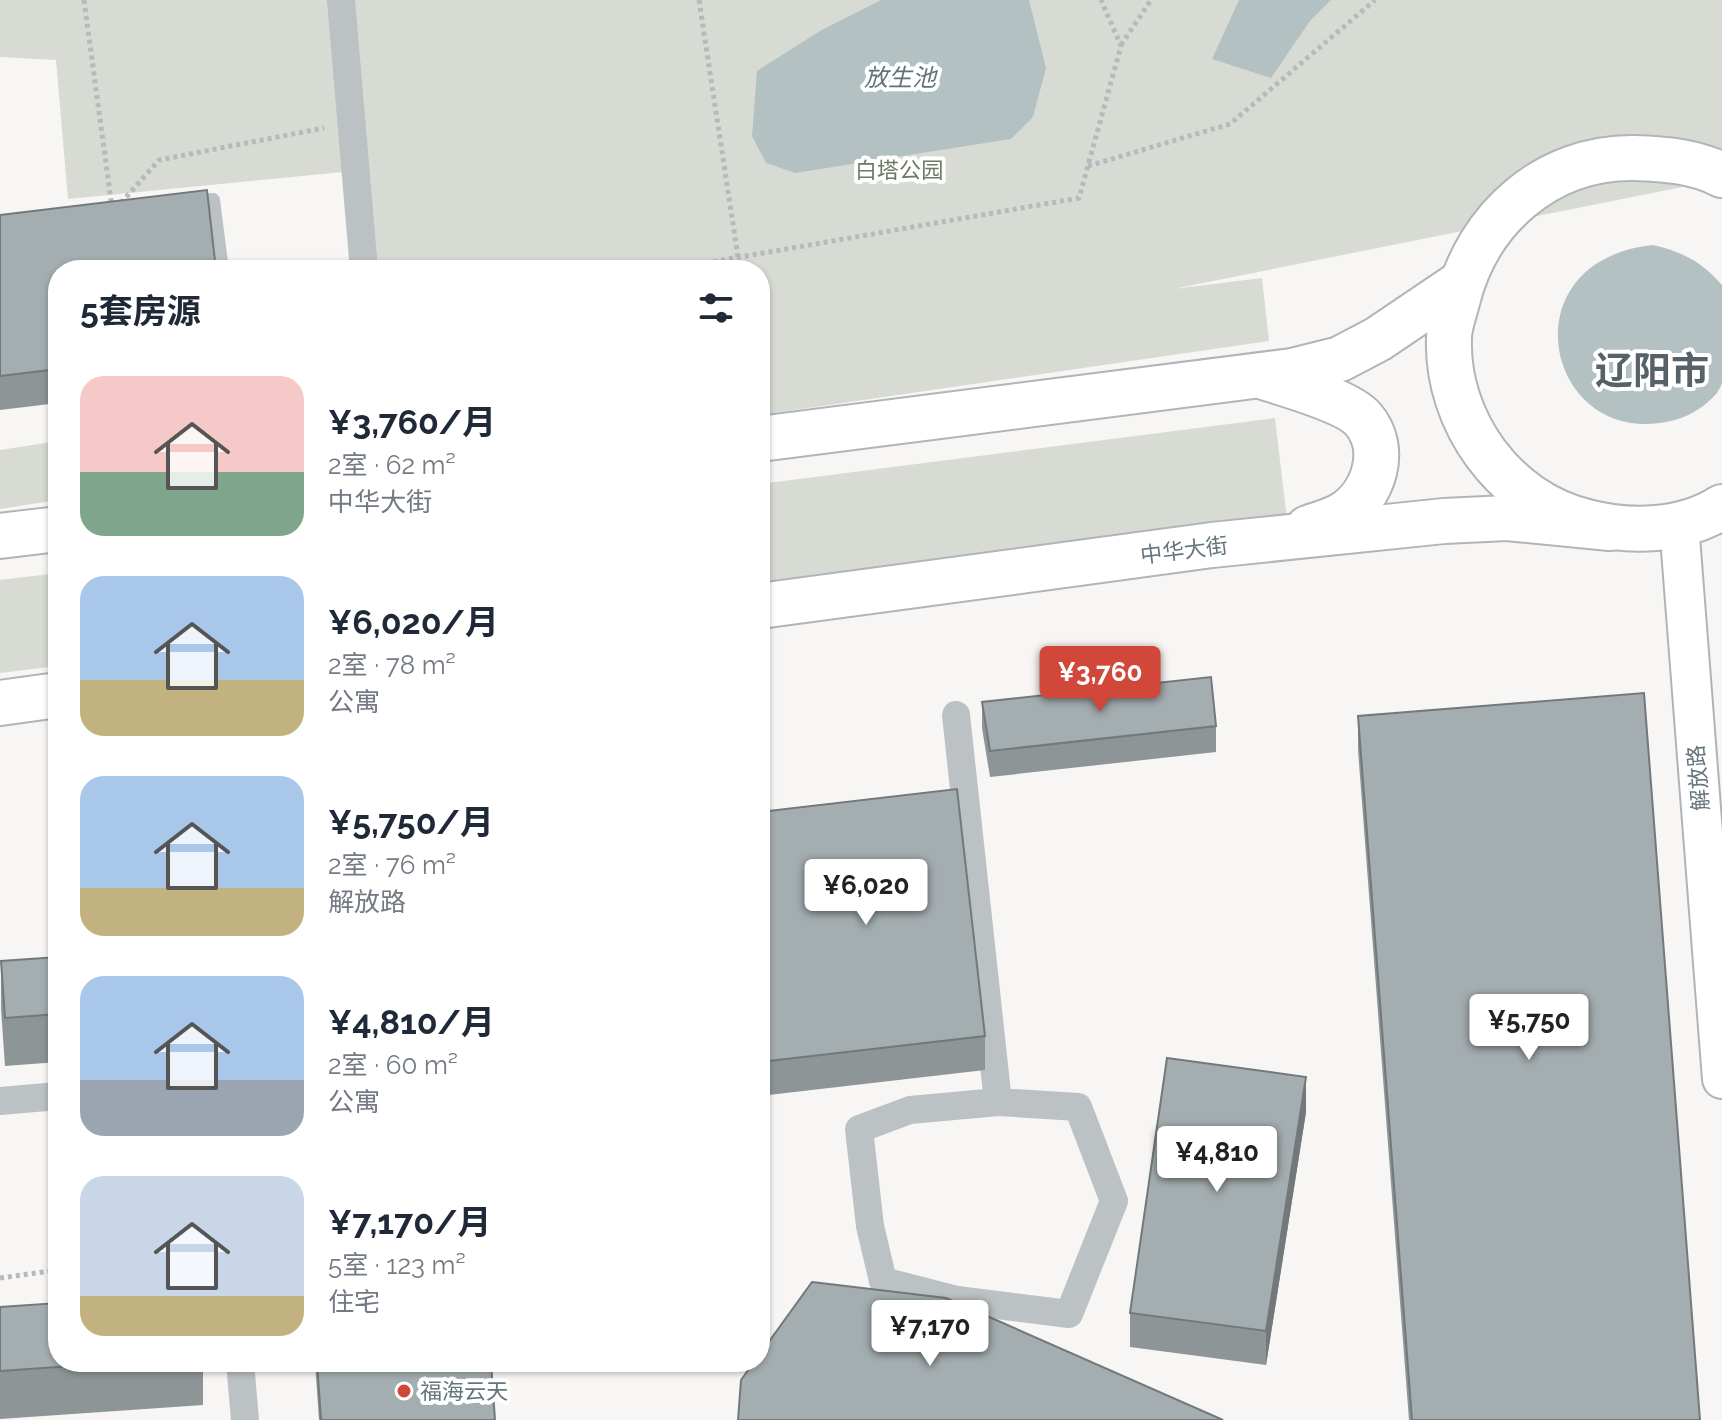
<!DOCTYPE html>
<html lang="zh">
<meta charset="utf-8">
<style>
:root{--surface:#fff;--page:#f2f2f3;--text:#1f2937;--muted:#747a83;--accent:#d1483a}
body{margin:0;font-family:Raleway,"Noto Sans SC",sans-serif;background:var(--page);color:var(--text);height:100vh;display:flex;flex-direction:column;font-size:30px;white-space:nowrap}
*{box-sizing:border-box;margin:0}
p{font-size:26px;color:var(--muted)}
.icon{flex:none;width:44px;height:44px;fill:none;stroke:currentColor;stroke-width:2;stroke-linecap:round;stroke-linejoin:round}
.map{position:relative;flex:1;overflow:hidden}
.details{position:absolute;left:48px;top:260px;width:722px;height:1112px;display:flex;flex-direction:column;background:var(--surface);border-radius:32px;box-shadow:0 2px 6px #0004}
.details>*{flex:none}
.price{position:absolute;translate:-50% -68px;padding:0 18px;border-radius:8px;background:#fff;color:#222;font-size:26px;line-height:52px;filter:drop-shadow(0 2px 4px #0008)}
.price::after{content:'';position:absolute;left:50%;top:48px;width:24px;height:18px;margin-left:-12px;background:inherit;clip-path:polygon(0 0,100% 0,50% 100%)}
.price.on{background:var(--accent);color:#fff}
ul{padding:0;list-style:none}
li{display:flex;align-items:center;gap:24px;height:200px;padding:0 32px}
li span{display:grid;place-items:center;flex:none;width:224px;height:160px;border-radius:24px;color:#555}
li>.icon{margin-inline-start:auto}
span .icon{width:96px;height:96px;fill:#fffc;stroke-width:1}
li b{font-size:34px}
h2{display:flex;justify-content:space-between;align-items:center;height:96px;padding:0 32px;font-size:34px}
.map>svg:first-child{display:block}
</style>
<div class="map">
<svg width="1722" height="1420" viewBox="0 0 1722 1420">
<rect width="100%" height="100%" fill="#f7f6f4"/>
<g fill="#d7dbd4">
<polygon points="0,0 1722,0 1722,179 1173,289 1262,278 1269,341 760,415 760,270 371,270 343,172 68,199 56,60 0,57"/>
<polygon points="1275,418 1287,519 760,582 760,484"/>
<polygon points="58,441 58,500 0,509 0,450"/>
<polygon points="58,573 58,666 0,673 0,580"/>
</g>
<g fill="#b4c1c3">
<polygon points="881,0 1029,0 1046,68 1033,117 1011,139 795,173 766,163 752,136 757,71 820,31"/>
<polygon points="1239,0 1331,0 1310,21 1271,78 1212,59"/>
<path d="M1653 245C1683 252 1702 262 1722 285 1722 305 1722 369 1722 383 1717 400 1691 416 1675 420 1547 454 1502 261 1653 245Z"/>
</g>
<g fill="none" stroke-linecap="round" stroke-linejoin="round">
<g stroke="#aeb5b8" stroke-width="42">
<polyline id="secondary" points="1679,524 1722,1079"/>
</g>
<g stroke="#b0b5b8" stroke-width="48">
<g id="primary">
<path d="M1722 175C1694 161 1665 159 1634 158 1546 157 1477 219 1457 302 1454 314 1449 326 1449 338 1446 421 1505 503 1587 522 1630 533 1683 532 1722 507"/>
<path d="M1261 376C1287 385 1346 400 1363 419 1389 449 1374 496 1342 515 1332 521 1319 524 1308 528"/>
<polyline points="760,439 1292,371 1340,359 1378,339 1461,283"/>
<polyline points="0,536 58,529"/>
<polyline points="760,606 1212,545 1444,521 1507,518 1610,528"/>
<polyline points="0,703 58,695"/>
</g>
</g>
<g stroke="#b6babc" stroke-width="5" stroke-dasharray="4 4" stroke-linecap="butt">
<polyline points="84,0 112,208"/>
<polyline points="699,0 738,257"/>
<polyline points="1121,45 1151,0"/>
<polyline points="1088,166 1230,124 1375,0"/>
<polyline points="121,203 159,160 324,128"/>
<polyline points="666,270 1079,198 1121,46 1101,0"/>
<polyline points="0,1278 58,1270"/>
</g>
<polyline stroke="#bcc1c3" stroke-width="14" points="191,203 213,200 222,270"/>
<g stroke="#bcc1c3" stroke-width="28">
<polyline points="341,0 364,270"/>
<polyline points="956,715 998,1102 910,1110 859,1129 870,1226 883,1281 957,1300 1069,1314 1114,1201 1078,1107 998,1102"/>
<polyline points="0,1101 58,1096"/>
<polyline points="240,1362 245,1420"/>
</g>
<use href="#secondary" stroke="#fff" stroke-width="38"/>
<use href="#primary" stroke="#fff" stroke-width="44"/>
</g>
<g fill="#8d9597">
<polygon points="0,215 58,270 58,403 0,410"/>
<polygon points="982,702 1216,726 1216,752 990,777 982,728"/>
<polygon points="1358,716 1700,1420 1409,1420 1358,750"/>
<polygon points="760,812 985,1036 985,1070 760,1096"/>
<polygon points="58,957 58,1062 5,1066 1,1009 1,961"/>
<polygon points="1306,1112 1266,1365 1130,1347 1130,1313"/>
<polygon points="0,1307 58,1362 203,1362 203,1405 0,1419"/>
<polygon points="315,1362 491,1362 495,1420 319,1420"/>
</g>
<polygon fill="#73797b" points="1306,1077 1306,1112 1266,1365 1266,1331"/>
<g fill="#a4adb0" stroke="#73797b" stroke-width="2">
<polygon points="207,190 216,270 58,270 58,369 0,376 0,215"/>
<polygon points="1211,677 1216,726 990,751 982,702"/>
<polygon points="1644,693 1700,1420 1412,1420 1358,716"/>
<polygon points="957,789 985,1036 760,1062 760,812"/>
<polygon points="58,957 58,1014 5,1018 1,961"/>
<polygon points="1167,1058 1306,1077 1266,1331 1130,1313"/>
<polygon points="812,1282 946,1298 1223,1420 738,1420 741,1380 754,1362 760,1362 760,1354"/>
<polygon points="58,1303 58,1362 130,1362 0,1371 0,1307"/>
<polygon points="317,1362 491,1362 495,1420 321,1420"/>
</g>
<circle fill="#d1483a" stroke="#fff" stroke-width="3" cx="404" cy="1391" r="8"/>
<g text-anchor="middle" stroke-width="8" stroke-linejoin="round" paint-order="stroke">
<g font-size="22" fill="#6d7a67" stroke="#fff">
<text x="899" y="178">白塔公园</text>
</g>
<g font-size="22" fill="#65757c" stroke="#fff">
<text transform="translate(1184 550) rotate(-7)" y="8">中华大街</text>
<text transform="translate(1698 778) rotate(-95)" y="8">解放路</text>
</g>
<g font-size="22" fill="#65757c" stroke="#fff" text-anchor="start">
<text x="420" y="1399">福海云天</text>
</g>
<g font-size="24" font-style="italic" fill="#607477" stroke="#fff">
<text x="900" y="86">放生池</text>
</g>
<g font-size="38" font-weight="bold" fill="#566268" stroke="#fff">
<text x="1652" y="384">辽阳市</text>
</g>
</g>
</svg>
<b class="price on" style="left:1100px;top:714px">¥3,760</b>
<b class="price" style="left:866px;top:927px">¥6,020</b>
<b class="price" style="left:1529px;top:1062px">¥5,750</b>
<b class="price" style="left:1217px;top:1194px">¥4,810</b>
<b class="price" style="left:930px;top:1368px">¥7,170</b>
<section class="details">
<h2>5套房源<svg class="icon" aria-label="filters" viewBox="0 0 24 24"><path d="M4 7h16M4 17h16"/><circle cx="9" cy="7" r="2"/><circle cx="15" cy="17" r="2"/></svg></h2>
<ul>
<li><span style="background:linear-gradient(#f6c9c9 60%,#7fa58c 0)"><svg class="icon" aria-label="home" viewBox="0 0 24 24"><path d="M3 11l9-7 9 7M6 9v11h12V9"/></svg></span><div><b>¥3,760/月</b><p>2室 · 62 m²</p><p>中华大街</p></div></li>
<li><span style="background:linear-gradient(#a9c7e8 65%,#c2b280 0)"><svg class="icon" aria-label="home" viewBox="0 0 24 24"><path d="M3 11l9-7 9 7M6 9v11h12V9"/></svg></span><div><b>¥6,020/月</b><p>2室 · 78 m²</p><p>公寓</p></div></li>
<li><span style="background:linear-gradient(#a9c7e8 70%,#c2b280 0)"><svg class="icon" aria-label="home" viewBox="0 0 24 24"><path d="M3 11l9-7 9 7M6 9v11h12V9"/></svg></span><div><b>¥5,750/月</b><p>2室 · 76 m²</p><p>解放路</p></div></li>
<li><span style="background:linear-gradient(#a9c7e8 65%,#9aa5b1 0)"><svg class="icon" aria-label="home" viewBox="0 0 24 24"><path d="M3 11l9-7 9 7M6 9v11h12V9"/></svg></span><div><b>¥4,810/月</b><p>2室 · 60 m²</p><p>公寓</p></div></li>
<li><span style="background:linear-gradient(#c9d6e8 75%,#c2b280 0)"><svg class="icon" aria-label="home" viewBox="0 0 24 24"><path d="M3 11l9-7 9 7M6 9v11h12V9"/></svg></span><div><b>¥7,170/月</b><p>5室 · 123 m²</p><p>住宅</p></div></li>
</ul>
</section>
</div>
